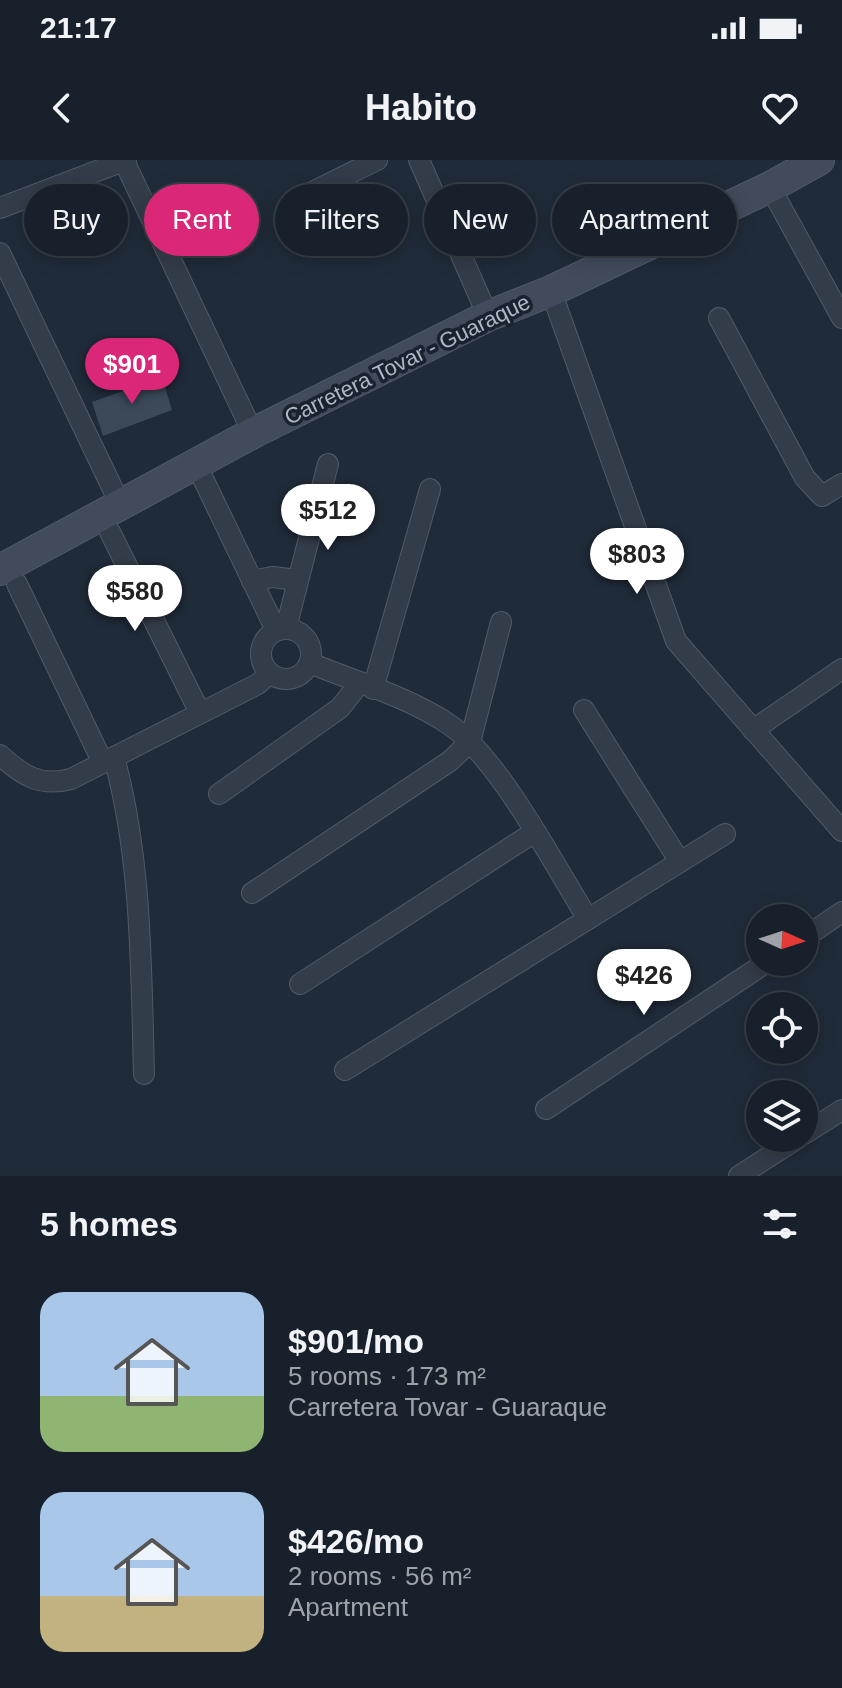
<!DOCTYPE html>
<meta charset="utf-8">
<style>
:root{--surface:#18202b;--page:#212833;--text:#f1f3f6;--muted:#9fa3a9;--line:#363e47;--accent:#db2777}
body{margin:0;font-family:Helvetica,sans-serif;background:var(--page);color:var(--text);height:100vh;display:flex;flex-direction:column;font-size:30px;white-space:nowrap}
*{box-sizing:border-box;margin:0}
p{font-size:26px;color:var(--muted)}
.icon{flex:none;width:44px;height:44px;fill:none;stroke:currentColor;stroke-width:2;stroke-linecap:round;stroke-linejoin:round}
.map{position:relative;height:1016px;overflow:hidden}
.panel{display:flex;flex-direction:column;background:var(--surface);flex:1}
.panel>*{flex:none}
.hud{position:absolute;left:24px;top:24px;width:794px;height:72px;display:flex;gap:16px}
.needle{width:52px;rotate:93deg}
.fabs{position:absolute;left:746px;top:744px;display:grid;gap:16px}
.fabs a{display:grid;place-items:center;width:72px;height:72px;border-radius:50%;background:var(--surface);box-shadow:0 4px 20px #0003,0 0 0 2px var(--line);font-size:40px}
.price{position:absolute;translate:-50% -68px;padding:0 18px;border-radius:28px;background:#fff;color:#222;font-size:26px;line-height:52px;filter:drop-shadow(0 2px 4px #0008)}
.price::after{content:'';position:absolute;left:50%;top:48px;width:24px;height:18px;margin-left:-12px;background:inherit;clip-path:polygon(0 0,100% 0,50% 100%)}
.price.current{background:var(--accent);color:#fff}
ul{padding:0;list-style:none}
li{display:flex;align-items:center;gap:24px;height:200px;padding:0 40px}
li span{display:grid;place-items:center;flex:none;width:224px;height:160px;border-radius:24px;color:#555}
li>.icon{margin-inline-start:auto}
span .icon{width:96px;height:96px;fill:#fffc;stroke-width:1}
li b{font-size:34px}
h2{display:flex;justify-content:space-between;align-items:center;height:96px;padding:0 40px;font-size:34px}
.tag{padding:0 28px;border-radius:36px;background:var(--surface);box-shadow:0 4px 20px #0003,0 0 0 2px var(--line);font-size:28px;line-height:72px}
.tag.current{background:var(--accent);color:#fff}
.status{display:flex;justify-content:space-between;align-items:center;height:56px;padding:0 40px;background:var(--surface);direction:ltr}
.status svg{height:22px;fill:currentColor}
header{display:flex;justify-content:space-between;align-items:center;height:104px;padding:0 40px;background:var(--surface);font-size:36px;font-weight:600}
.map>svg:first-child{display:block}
</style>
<div class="status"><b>21:17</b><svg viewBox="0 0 49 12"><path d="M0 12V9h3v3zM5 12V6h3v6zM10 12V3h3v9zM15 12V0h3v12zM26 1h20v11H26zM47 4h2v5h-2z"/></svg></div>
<header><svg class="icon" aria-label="back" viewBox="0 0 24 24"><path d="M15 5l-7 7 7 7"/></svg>Habito<svg class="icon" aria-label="heart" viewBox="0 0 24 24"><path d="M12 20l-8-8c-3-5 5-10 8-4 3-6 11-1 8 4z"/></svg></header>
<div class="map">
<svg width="842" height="1016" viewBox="0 0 842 1016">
<rect width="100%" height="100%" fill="#202b39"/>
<polygon fill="#3b4959" points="162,217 172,250 103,276 92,242"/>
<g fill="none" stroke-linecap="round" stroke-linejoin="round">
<g stroke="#515a67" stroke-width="22">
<g id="street">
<polyline points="419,0 488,156"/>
<polyline points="124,1 253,273"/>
<polyline points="770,27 842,158"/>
<polyline points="292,42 377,0"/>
<polyline points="0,48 126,0"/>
<polyline points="0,93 120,344"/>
<polyline points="551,131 676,481 842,671"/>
<polyline points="719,158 805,318 822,336 842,324"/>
<polyline points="196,304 276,470"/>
<polyline points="110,372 200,553"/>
<polyline points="252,421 272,417 298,420"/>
<polyline points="17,424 103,603"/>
<polyline points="286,468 328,304"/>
<circle cx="286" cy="494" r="25"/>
<path d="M310 503C356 522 409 537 450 565 500 600 554 705 588 759"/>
<polyline points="373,529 430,329"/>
<polyline points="584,550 680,702"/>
<polyline points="753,570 842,509"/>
<path d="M0 595C23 616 40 627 71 619L258 524 270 513"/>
<path d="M114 597C142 701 141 807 144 914"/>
<polyline points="219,634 340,548 359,524"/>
<polyline points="252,733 450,601 470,582 501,462"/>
<polyline points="804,778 842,752"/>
<polyline points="300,824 533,673"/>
<polyline points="345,910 725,674"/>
<polyline points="546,949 767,802"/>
<polyline points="804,974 842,950"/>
<polyline points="739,1016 798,978"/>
</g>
</g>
<g stroke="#515a67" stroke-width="32">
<polyline id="secondary" points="0,410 253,273 488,156 551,131 770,27 819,0"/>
</g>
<use href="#street" stroke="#333c49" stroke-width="20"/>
<use href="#secondary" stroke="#414b5c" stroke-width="30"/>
</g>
<g text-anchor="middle" stroke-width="7" stroke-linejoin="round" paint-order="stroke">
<g font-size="22" fill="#aeb7c6" stroke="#19222e">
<text transform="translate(407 199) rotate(-26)" y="8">Carretera Tovar - Guaraque</text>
</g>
</g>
</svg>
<div class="fabs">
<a><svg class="needle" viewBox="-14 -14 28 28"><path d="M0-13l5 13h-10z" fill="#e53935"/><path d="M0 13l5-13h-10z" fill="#9fa3a9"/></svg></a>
<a><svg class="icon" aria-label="locate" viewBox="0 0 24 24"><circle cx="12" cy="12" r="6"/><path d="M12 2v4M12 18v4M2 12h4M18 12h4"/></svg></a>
<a><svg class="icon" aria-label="layers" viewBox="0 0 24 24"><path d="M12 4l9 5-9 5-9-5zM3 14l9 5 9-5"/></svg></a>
</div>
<b class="price current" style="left:132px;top:246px">$901</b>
<b class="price" style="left:328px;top:392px">$512</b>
<b class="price" style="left:637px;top:436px">$803</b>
<b class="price" style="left:135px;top:473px">$580</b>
<b class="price" style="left:644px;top:857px">$426</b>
<div class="hud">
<a class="tag">Buy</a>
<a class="tag current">Rent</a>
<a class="tag">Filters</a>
<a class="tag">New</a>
<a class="tag">Apartment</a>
</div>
</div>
<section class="panel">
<h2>5 homes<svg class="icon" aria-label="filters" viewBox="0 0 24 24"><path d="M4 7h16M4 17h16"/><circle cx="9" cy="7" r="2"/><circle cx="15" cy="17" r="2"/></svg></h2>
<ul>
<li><span style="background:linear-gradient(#a9c7e8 65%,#8fb573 0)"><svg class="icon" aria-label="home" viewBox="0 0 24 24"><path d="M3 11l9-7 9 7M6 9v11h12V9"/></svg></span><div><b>$901/mo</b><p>5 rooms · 173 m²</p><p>Carretera Tovar - Guaraque</p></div></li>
<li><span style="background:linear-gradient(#a9c7e8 65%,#c2b280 0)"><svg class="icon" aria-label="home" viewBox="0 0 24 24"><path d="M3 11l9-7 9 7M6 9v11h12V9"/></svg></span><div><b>$426/mo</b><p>2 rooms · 56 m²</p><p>Apartment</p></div></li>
</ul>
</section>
